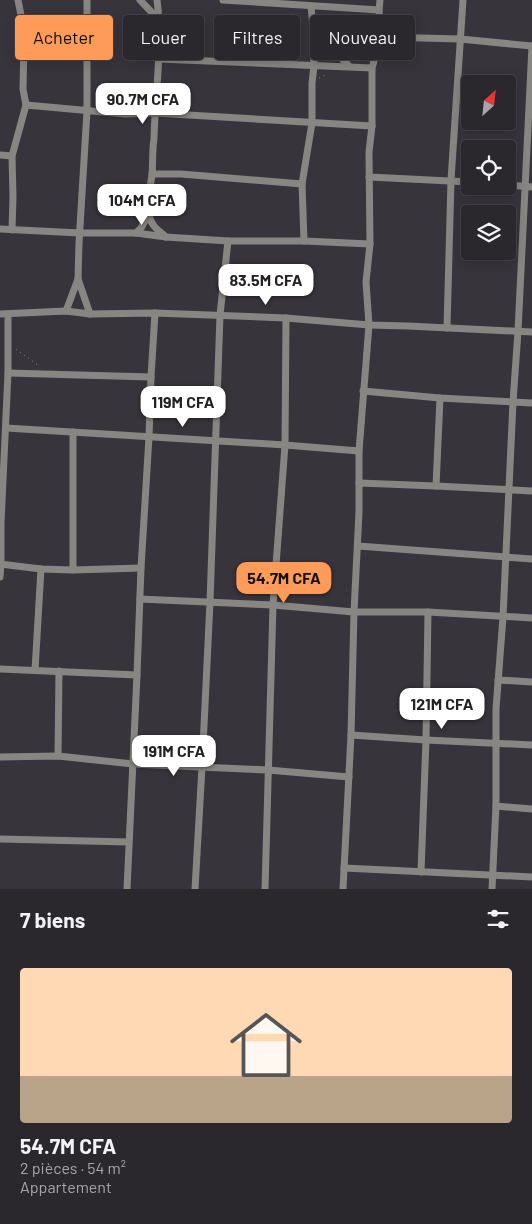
<!DOCTYPE html>
<html lang="fr">
<meta charset="utf-8">
<style>
:root{--surface:#2a272d;--page:#322f35;--text:#f1f3f6;--muted:#a5a5aa;--line:#464449;--accent:#fe9b58}
body{margin:0;font-family:Barlow,sans-serif;background:var(--page);color:var(--text);height:100vh;display:flex;flex-direction:column;font-size:19px;white-space:nowrap}
*{box-sizing:border-box;margin:0}
p{font-size:16px;color:var(--muted)}
.icon{flex:none;width:28px;height:28px;fill:none;stroke:currentColor;stroke-width:2;stroke-linecap:round;stroke-linejoin:round}
.map{position:relative;height:889px;overflow:hidden}
.panel{display:flex;flex-direction:column;background:var(--surface);flex:1}
.panel>*{flex:none}
.guide{position:absolute;left:15px;top:15px;width:502px;height:45px;display:flex;gap:10px}
.needle{width:32px;rotate:27deg}
.tools{position:absolute;left:461px;top:75px;display:grid;gap:10px}
.tools a{display:grid;place-items:center;width:55px;height:55px;border-radius:5px;background:var(--surface);box-shadow:0 2px 12px #0003,0 0 0 1px var(--line);font-size:25px}
.price{position:absolute;translate:-50% -42px;padding:0 11px;border-radius:10px;background:#fff;color:#222;font-size:16px;line-height:32px;filter:drop-shadow(0 1px 2px #0008)}
.price::after{content:'';position:absolute;left:50%;top:30px;width:15px;height:11px;margin-left:-8px;background:inherit;clip-path:polygon(0 0,100% 0,50% 100%)}
.price.on{background:var(--accent);color:#111}
ul{padding:0;list-style:none}
li{display:grid;align-content:center;gap:10px;height:265px;padding:0 20px}
li span{display:grid;place-items:center;height:155px;border-radius:5px;color:#555}
li>.icon{margin-inline-start:auto}
span .icon{width:90px;height:90px;fill:#fffc;stroke-width:1}
li b{font-size:21px}
h2{display:flex;justify-content:space-between;align-items:center;height:60px;padding:0 20px;font-size:21px}
.tag{padding:0 18px;border-radius:5px;background:var(--surface);box-shadow:0 2px 12px #0003,0 0 0 1px var(--line);font-size:18px;line-height:45px}
.tag.on{background:var(--accent);color:#111}
.map>svg:first-child{display:block}
</style>
<div class="map">
<svg width="532" height="889" viewBox="0 0 532 889">
<rect width="100%" height="100%" fill="#38343c"/>
<g fill="none" stroke-linecap="round" stroke-linejoin="round">
<g stroke="#908d93" stroke-width="1" stroke-dasharray="1 4" stroke-linecap="butt">
<polyline points="319,78 327,74"/>
<polyline points="16,349 39,366"/>
</g>
<g stroke="#888682" stroke-width="7">
<polyline points="140,0 160,21"/>
<path d="M157 0C163 46 155 93 154 139 152 151 153 163 152 175 150 190 143 212 154 226 157 230 162 233 166 237"/>
<polyline points="223,0 379,10"/>
<polyline points="313,28 349,66"/>
<polyline points="381,37 460,39 532,46"/>
<polyline points="159,59 372,68"/>
<polyline points="26,105 125,114 155,113 372,126"/>
<polyline points="0,155 12,156"/>
<polyline points="152,174 181,174 302,184"/>
<polyline points="369,177 470,182"/>
<polyline points="508,185 532,187"/>
<polyline points="0,229 80,233 136,233 166,237 228,241 304,241 370,244"/>
<polyline points="12,230 13,197 12,156 26,105 23,89 24,44 25,35 18,0"/>
<polyline points="136,233 141,228 149,213"/>
<polyline points="304,241 302,184 312,123 312,83 314,66 313,28 311,6"/>
<polyline points="78,279 90,314"/>
<polyline points="66,311 78,279 79,243 87,111 87,0"/>
<polyline points="0,314 66,311 90,314 155,313 286,318 369,325 408,326 532,332"/>
<polyline points="447,328 451,180 463,0"/>
<polyline points="8,373 151,377"/>
<polyline points="363,391 440,398 532,403"/>
<polyline points="6,428 285,445 359,451"/>
<polyline points="359,483 436,486 532,491"/>
<polyline points="436,486 440,398"/>
<polyline points="358,546 532,559"/>
<polyline points="0,564 41,569 73,570 141,568"/>
<polyline points="73,570 73,432"/>
<polyline points="0,577 1,564 1,523 8,373 8,314"/>
<polyline points="140,599 273,605 354,612 428,612 532,618"/>
<polyline points="0,669 137,675"/>
<polyline points="35,670 41,569"/>
<polyline points="498,680 532,682"/>
<polyline points="351,735 426,740 532,745"/>
<polyline points="58,756 59,671"/>
<polyline points="0,757 58,756 133,764 268,770 349,777"/>
<polyline points="496,806 532,809"/>
<polyline points="0,839 129,842"/>
<polyline points="344,868 532,877"/>
<polyline points="421,872 426,740 428,612"/>
<polyline points="127,889 137,675 141,568 149,437 151,377 155,313"/>
<polyline points="195,889 202,767 210,602 220,315 228,241"/>
<polyline points="265,889 273,605 285,445 286,318"/>
<polyline points="343,889 351,735 354,612 359,512 359,451 369,325 366,282 370,244 369,152 372,126 372,68 381,37 379,10 380,0"/>
<polyline points="492,889 496,806 496,709 503,617 513,402 518,331 532,46"/>
</g>
</g>
</svg>
<div class="tools">
<a><svg class="needle" viewBox="-14 -14 28 28"><path d="M0-13l5 13h-10z" fill="#e53935"/><path d="M0 13l5-13h-10z" fill="#a5a5aa"/></svg></a>
<a><svg class="icon" aria-label="locate" viewBox="0 0 24 24"><circle cx="12" cy="12" r="6"/><path d="M12 2v4M12 18v4M2 12h4M18 12h4"/></svg></a>
<a><svg class="icon" aria-label="layers" viewBox="0 0 24 24"><path d="M12 4l9 5-9 5-9-5zM3 14l9 5 9-5"/></svg></a>
</div>
<b class="price" style="left:143px;top:125px">90.7M CFA</b>
<b class="price" style="left:142px;top:226px">104M CFA</b>
<b class="price" style="left:266px;top:306px">83.5M CFA</b>
<b class="price" style="left:183px;top:428px">119M CFA</b>
<b class="price on" style="left:284px;top:604px">54.7M CFA</b>
<b class="price" style="left:442px;top:730px">121M CFA</b>
<b class="price" style="left:174px;top:777px">191M CFA</b>
<div class="guide">
<a class="tag on">Acheter</a>
<a class="tag">Louer</a>
<a class="tag">Filtres</a>
<a class="tag">Nouveau</a>
</div>
</div>
<section class="panel">
<h2>7 biens<svg class="icon" aria-label="filters" viewBox="0 0 24 24"><path d="M4 7h16M4 17h16"/><circle cx="9" cy="7" r="2"/><circle cx="15" cy="17" r="2"/></svg></h2>
<ul>
<li><span style="background:linear-gradient(#ffd9b3 70%,#b9a48a 0)"><svg class="icon" aria-label="home" viewBox="0 0 24 24"><path d="M3 11l9-7 9 7M6 9v11h12V9"/></svg></span><div><b>54.7M CFA</b><p>2 pièces · 54 m²</p><p>Appartement</p></div></li>
</ul>
</section>
